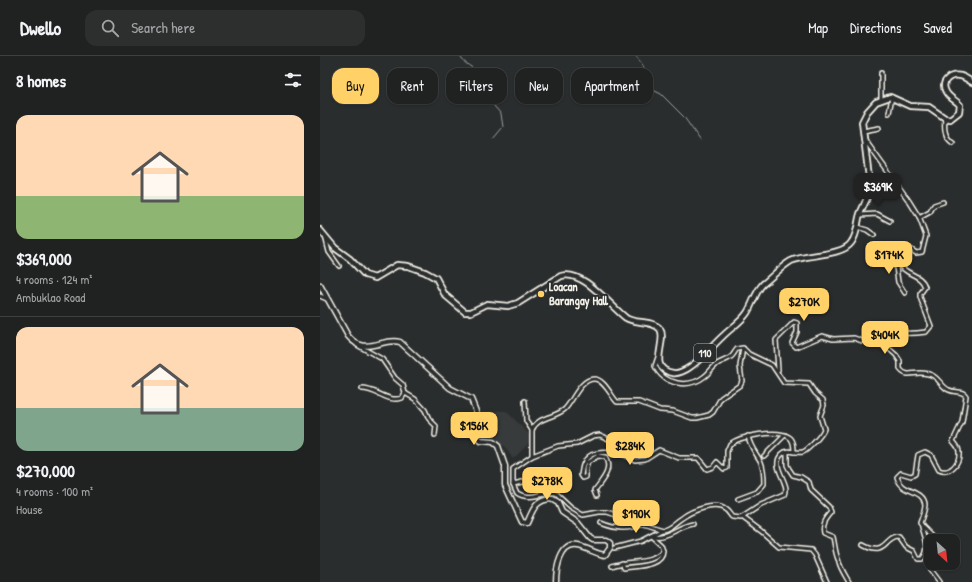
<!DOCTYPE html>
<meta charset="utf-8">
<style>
:root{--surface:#202222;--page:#2d2f2f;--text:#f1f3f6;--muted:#a2a4a5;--line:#3d3f40;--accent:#ffd166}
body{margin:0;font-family:"Patrick Hand",sans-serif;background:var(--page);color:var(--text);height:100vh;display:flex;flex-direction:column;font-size:15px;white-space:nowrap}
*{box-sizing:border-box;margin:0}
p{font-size:13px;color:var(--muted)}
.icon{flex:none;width:22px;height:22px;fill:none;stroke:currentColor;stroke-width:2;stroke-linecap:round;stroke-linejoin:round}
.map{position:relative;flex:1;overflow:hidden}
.sheet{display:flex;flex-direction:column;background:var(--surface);width:320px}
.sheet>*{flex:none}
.banner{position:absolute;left:12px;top:12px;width:380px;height:36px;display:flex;gap:8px}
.needle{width:26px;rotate:153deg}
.tools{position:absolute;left:604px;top:478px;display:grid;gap:8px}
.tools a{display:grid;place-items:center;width:36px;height:36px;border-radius:8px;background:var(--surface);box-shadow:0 1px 3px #0004,0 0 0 1px var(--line);font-size:20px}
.price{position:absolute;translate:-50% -34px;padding:0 9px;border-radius:8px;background:var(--accent);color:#111;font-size:13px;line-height:26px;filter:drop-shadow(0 1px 2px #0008)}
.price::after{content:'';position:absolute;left:50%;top:24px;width:12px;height:9px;margin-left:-6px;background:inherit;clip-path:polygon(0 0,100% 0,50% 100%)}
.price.active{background:#222;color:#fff}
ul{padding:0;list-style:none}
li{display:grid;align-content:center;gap:8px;height:212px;padding:0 16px}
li+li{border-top:1px solid var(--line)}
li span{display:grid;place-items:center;height:124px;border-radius:12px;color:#555}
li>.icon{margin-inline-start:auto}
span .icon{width:72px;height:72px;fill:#fffc;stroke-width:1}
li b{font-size:17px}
h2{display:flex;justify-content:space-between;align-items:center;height:48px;padding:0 16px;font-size:17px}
.chip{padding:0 14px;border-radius:12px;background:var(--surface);box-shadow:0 1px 3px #0004,0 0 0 1px var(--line);font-size:14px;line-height:36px}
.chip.active{background:var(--accent);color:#111}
header{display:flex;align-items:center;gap:24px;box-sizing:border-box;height:56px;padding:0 20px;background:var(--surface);border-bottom:1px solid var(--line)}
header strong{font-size:19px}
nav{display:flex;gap:22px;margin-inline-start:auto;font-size:14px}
.search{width:280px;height:36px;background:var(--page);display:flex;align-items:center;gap:10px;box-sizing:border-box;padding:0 14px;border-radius:12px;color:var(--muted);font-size:15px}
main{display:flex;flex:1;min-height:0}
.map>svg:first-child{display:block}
</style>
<header>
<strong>Dwello</strong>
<div class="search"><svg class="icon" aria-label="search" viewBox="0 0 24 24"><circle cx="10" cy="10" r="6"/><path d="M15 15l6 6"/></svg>Search here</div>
<nav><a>Map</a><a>Directions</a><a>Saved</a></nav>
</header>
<main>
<section class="sheet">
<h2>8 homes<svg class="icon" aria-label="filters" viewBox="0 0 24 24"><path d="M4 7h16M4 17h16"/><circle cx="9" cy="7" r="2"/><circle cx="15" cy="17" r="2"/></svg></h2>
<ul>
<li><span style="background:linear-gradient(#ffd9b3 65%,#8fb573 0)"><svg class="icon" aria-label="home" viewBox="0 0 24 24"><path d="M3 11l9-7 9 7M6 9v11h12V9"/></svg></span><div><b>$369,000</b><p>4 rooms · 124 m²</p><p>Ambuklao Road</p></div></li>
<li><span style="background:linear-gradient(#ffd9b3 65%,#7fa58c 0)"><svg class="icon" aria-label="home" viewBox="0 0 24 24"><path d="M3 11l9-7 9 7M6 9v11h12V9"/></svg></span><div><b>$270,000</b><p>4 rooms · 100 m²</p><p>House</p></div></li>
</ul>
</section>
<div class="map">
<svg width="652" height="526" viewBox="0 0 652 526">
<rect width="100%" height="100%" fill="#2a2d2e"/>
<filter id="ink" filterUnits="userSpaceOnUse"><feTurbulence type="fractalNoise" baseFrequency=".025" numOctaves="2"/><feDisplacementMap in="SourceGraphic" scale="8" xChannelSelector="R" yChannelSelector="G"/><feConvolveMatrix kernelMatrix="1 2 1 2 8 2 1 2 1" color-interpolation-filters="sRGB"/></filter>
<g filter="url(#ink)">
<polygon fill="#373a3a" points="162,355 186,355 209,378 209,387 193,403 184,390 172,384 160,384 158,378"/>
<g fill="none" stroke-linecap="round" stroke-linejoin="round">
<g stroke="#9f9f9a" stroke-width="1">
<path d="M140 0C144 9 153 10 159 18L156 24 174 50 181 58 183 71 173 83"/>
<polyline points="316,0 322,8 331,33 341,38 364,61 380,84"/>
</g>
<g stroke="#f4f1e8" stroke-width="6">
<g id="street">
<polyline points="561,43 561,17"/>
<polyline points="569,57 572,41"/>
<path d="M625 62C624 72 624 81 633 87"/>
<polyline points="543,75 559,72"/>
<path d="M545 84 589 145 599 161 606 180 602 196 596 197 589 192 584 191 580 193 578 201C578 204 579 207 581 210 587 219 602 219 605 231L600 238V241L611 270 606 276C599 277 592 278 584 277 577 275 569 270 562 270 554 269 548 276 551 284L567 291 576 299 580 305V313C586 321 592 317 600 317 620 317 618 329 629 334 635 337 643 334 646 340L642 366 633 385C636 389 639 391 639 396 640 407 630 419 619 414L611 399 605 396 598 399 595 418 591 420 581 417 577 421C582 438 603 433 605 448 605 454 602 461 600 467L603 471 617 485"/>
<polyline points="540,159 557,158 570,165"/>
<polyline points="599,162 610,156 614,149 623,146"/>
<polyline points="537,171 547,174 554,179"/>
<polyline points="5,180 9,196 19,210"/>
<polyline points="578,201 575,203 578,226 585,237"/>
<polyline points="0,240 7,243"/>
<path d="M37 289 62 303 75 322 83 329 85 337 82 342C68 347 57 333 42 333"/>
<polyline points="458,314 456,284 474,266 477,267 477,276 472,287 476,291 502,280 513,283 534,282 542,285 552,285"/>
<polyline points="85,337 95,343 105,354 109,363 116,370 115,379"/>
<polyline points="205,345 206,365 212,374"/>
<path d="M467 396V409L469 413 473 419 481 421 489 426 491 434 509 451 511 456C505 463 501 468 503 477L513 481C515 489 515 496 518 503 520 512 525 519 529 526"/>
<path d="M299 397 315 404 325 403 339 394 359 402H378L387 413 393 411 397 406 404 413 407 412V395L410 388C421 380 457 373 469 381 474 384 474 391 474 396"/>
<path d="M212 400 193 413V428L197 437C210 446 222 435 236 438L251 452 263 459 279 456H287L343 474C351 473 355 466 362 462 371 455 395 445 406 454 408 455 410 459 412 461L421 462 441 449 465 439C471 427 449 410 462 398 468 392 476 398 483 396 488 394 502 379 504 373L500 360 504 349 503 344 495 337 489 328 464 327 452 309 429 298 424 293"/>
<polyline points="444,400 465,379"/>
<polyline points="193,428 230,420"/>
<path d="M277 439 275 434C282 424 293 414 285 401L278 400 268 406 266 412V421L263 422 261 419C262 415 262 410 264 407 270 393 287 397 299 397L293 385 280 379 273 380 257 388 238 390 212 400V374C218 360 235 362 245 353 253 345 260 323 274 323 284 323 291 340 297 346H319L340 354 353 355 372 362H377L389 359 393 356 401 342 420 329 422 325 420 310 423 292 417 293C415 295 414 298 412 300 407 305 400 305 396 309 392 312 389 317 385 320 369 333 344 329 335 310L339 298"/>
<path d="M418 443 437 436 444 428C444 420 444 413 441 406 436 397 430 391 428 380"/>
<polyline points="422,461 441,475 459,491 491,494 495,499 507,526"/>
<path d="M281 467C297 474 309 473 325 468"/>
<path d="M333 480C348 483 358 470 373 468"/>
<path d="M543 489C567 502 564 481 579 481L586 491 594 495 598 503H602C611 493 605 482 602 471"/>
<polyline points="294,492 321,485 342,474"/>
<path d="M302 507 304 512C316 510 343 511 343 495"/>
<polyline points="613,507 610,514 619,526"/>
<path d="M292 510C307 504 333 509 343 495L341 489 331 480"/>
</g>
</g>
<g stroke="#f4f1e8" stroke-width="7">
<path id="secondary" d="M0 229 28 280C45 301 62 281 80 286L130 332 151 343 159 363 157 381 161 385 173 386 178 390 185 410V429L202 466 207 467C213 454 215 444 231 443L238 447 242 456 258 467 270 482 273 484H286L290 487V492L285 499C276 498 268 492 258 490 240 486 236 514 236 526"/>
</g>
<g stroke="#f4f1e8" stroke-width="8">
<path id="primary" d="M0 174 15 192 30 203 45 219 55 222 77 209 88 210 105 216 116 222 125 239 145 256H151L167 248 188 250 198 247 241 220C263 213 290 250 306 262 315 268 333 264 340 273 348 285 326 313 353 317 358 318 366 314 370 311 382 303 392 290 403 280 411 272 421 266 427 257 433 248 435 236 443 228 452 221 462 210 471 205 486 198 522 200 531 187 538 178 537 167 540 158 544 148 549 141 550 130L542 66 547 56 556 46 570 41 590 50 609 51 625 62 630 63 639 56 640 49C636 44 629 42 626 36 620 25 630 18 641 20 645 21 648 24 652 26"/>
</g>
<use href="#street" stroke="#2a2d2e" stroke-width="3"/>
<use href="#secondary" stroke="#2a2d2e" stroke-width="4"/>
<use href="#primary" stroke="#2a2d2e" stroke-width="4.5"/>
</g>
</g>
<circle fill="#ffd166" stroke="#2a2d2e" stroke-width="1.5" cx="221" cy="238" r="4"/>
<g text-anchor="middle" stroke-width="4" stroke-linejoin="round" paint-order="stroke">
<rect fill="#2a2d2e" stroke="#b7b6b0" stroke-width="1" x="374" y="288" width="22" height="18" rx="3"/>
<g font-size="11" font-weight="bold" fill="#f4f1e8">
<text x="385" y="301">110</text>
</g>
<g font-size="12" font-weight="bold" fill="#f4f1e8" stroke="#2a2d2e" text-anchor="start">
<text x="229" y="235">Loacan<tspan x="229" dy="14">Barangay Hall</tspan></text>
</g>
</g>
</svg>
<div class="tools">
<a><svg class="needle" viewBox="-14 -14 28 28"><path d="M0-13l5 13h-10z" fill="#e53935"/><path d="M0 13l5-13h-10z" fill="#a2a4a5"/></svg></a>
</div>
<b class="price active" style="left:558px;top:151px">$369K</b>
<b class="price" style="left:569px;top:219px">$174K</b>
<b class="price" style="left:484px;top:266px">$270K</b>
<b class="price" style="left:565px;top:299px">$404K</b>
<b class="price" style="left:154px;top:390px">$156K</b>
<b class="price" style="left:310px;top:410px">$284K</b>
<b class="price" style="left:227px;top:445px">$278K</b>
<b class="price" style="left:316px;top:478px">$190K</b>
<div class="banner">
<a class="chip active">Buy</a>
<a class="chip">Rent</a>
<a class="chip">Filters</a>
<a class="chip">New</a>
<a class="chip">Apartment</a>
</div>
</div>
</main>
